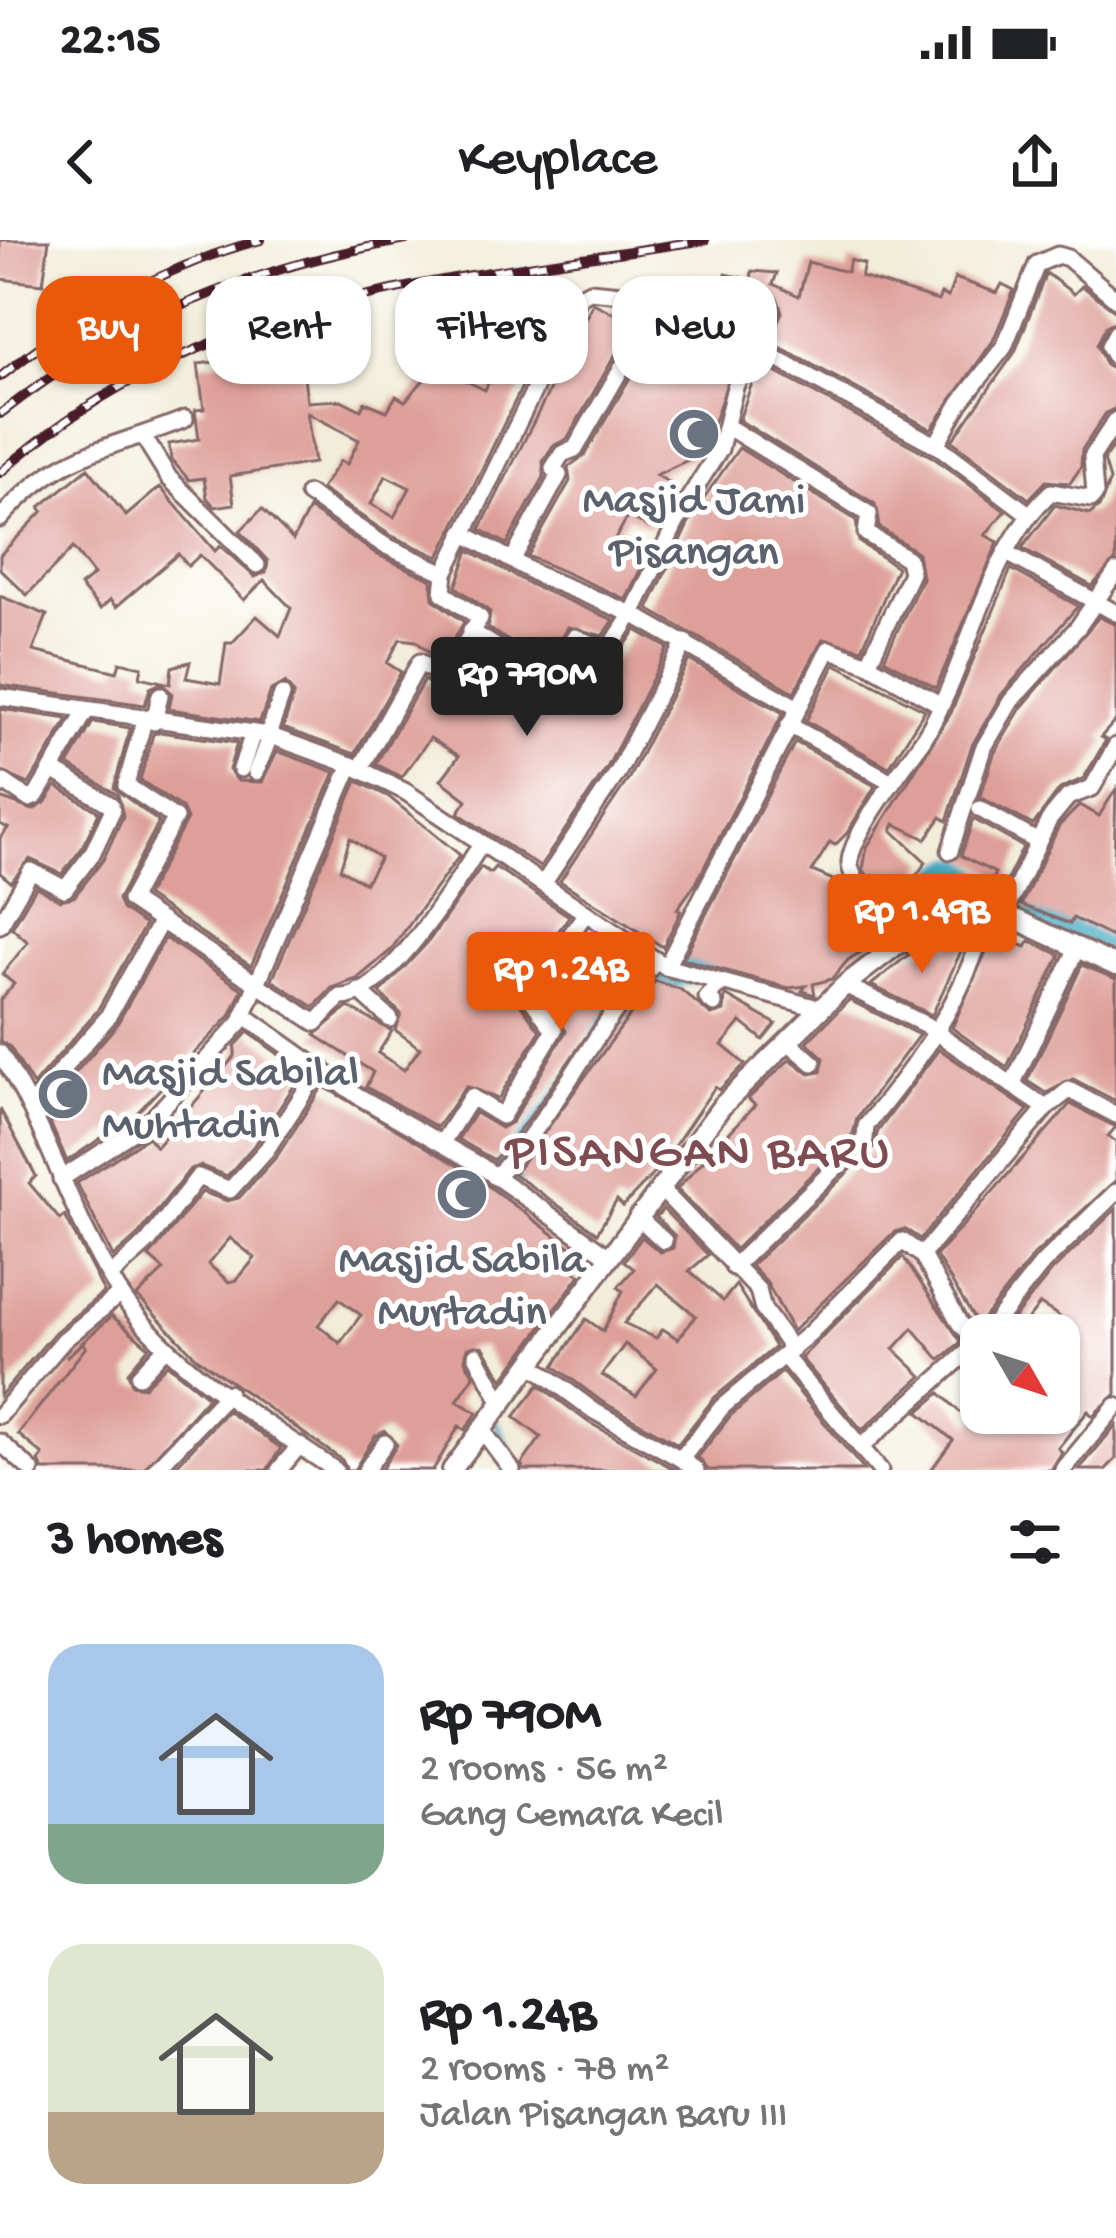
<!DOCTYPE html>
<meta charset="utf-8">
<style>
:root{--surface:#fff;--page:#f2f2f2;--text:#202124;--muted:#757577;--accent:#ea580c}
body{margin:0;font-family:"Gochi Hand",sans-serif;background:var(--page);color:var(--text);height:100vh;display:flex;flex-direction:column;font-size:45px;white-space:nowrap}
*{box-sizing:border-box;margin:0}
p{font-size:39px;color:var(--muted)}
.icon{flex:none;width:66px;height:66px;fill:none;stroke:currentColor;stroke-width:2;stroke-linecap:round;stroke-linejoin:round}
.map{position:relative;height:1230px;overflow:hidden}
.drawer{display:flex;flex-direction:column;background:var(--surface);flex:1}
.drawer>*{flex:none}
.hud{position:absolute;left:36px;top:36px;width:1044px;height:108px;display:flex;gap:24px}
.needle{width:78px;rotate:129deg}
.fabs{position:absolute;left:960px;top:1074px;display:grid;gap:24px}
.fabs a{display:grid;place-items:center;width:120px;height:120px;border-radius:24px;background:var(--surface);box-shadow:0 3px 9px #0004;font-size:60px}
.price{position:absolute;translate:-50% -102px;padding:0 27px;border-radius:12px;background:var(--accent);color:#fff;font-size:39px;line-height:78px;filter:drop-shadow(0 3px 6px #0008)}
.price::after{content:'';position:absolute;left:50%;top:72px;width:36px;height:27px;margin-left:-18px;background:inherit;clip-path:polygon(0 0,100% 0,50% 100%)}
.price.on{background:#222;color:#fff}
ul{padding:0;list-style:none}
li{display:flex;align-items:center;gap:36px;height:300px;padding:0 48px}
li span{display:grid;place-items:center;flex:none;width:336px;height:240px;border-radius:36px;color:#555}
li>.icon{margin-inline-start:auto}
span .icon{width:144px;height:144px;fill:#fffc;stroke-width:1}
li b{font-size:51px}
h2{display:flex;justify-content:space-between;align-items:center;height:144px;padding:0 48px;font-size:51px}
.pill{padding:0 42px;border-radius:36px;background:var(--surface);box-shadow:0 3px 9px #0004;font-size:42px;line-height:108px}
.pill.on{background:var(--accent);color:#fff}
.status{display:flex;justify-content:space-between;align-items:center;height:84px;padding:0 60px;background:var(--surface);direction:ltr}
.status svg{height:33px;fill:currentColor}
header{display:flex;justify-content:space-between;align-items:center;height:156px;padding:0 48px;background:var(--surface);font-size:54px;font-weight:600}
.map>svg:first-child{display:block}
</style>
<div class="status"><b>22:15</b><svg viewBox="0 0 49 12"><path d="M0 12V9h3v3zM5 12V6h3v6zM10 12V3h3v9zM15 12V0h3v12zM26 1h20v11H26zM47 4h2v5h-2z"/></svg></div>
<header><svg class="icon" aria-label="back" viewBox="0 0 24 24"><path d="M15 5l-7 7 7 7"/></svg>Keyplace<svg class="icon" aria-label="share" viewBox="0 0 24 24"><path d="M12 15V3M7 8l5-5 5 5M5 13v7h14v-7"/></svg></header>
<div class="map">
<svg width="1116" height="1230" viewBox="0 0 1116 1230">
<rect width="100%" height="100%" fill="#fff"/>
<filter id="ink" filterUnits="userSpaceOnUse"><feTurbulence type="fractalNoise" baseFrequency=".00833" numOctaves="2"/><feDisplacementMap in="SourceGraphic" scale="24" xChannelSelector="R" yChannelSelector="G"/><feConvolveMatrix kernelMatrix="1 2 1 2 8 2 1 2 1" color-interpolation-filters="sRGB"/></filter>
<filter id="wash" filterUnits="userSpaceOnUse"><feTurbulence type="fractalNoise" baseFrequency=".004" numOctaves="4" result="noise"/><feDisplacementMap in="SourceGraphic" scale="48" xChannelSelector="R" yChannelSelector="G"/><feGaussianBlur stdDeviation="2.7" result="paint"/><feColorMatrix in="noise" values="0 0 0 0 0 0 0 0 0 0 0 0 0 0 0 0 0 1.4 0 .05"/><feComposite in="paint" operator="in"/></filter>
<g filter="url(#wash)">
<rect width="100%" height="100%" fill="#f2edd9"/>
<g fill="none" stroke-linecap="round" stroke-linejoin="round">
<polyline stroke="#40a8c0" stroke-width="6" points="469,1130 517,1225"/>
<g stroke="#40a8c0" stroke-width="33">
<polyline points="845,687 895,673 957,633 1000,664 1116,719"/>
<path d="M466 983C512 931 555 879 595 823 611 800 614 771 638 751 665 728 710 722 744 714"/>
</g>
</g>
<g id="blocks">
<g fill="#de9f98" fill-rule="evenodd">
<polygon points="0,0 49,0 43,44 0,39"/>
<polygon points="850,20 864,24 861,37 938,61 941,54 948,57 955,38 997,53 1002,44 1014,50 993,101 931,189 769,101 782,72 777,58 763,59 749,87 667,47 639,44 672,39 721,53 726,34 751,40 752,31 777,33 773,44 799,56 808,22 847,32"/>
<polygon points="1046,33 1074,54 1082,46 1116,71 1116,81 1106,86 1097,105 1106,126 1116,131 1116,168 1106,173 1082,210 1081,227 1070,243 1046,241 1029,259 952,201 1015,112"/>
<polygon points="521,47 548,62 536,85 509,70"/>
<polygon points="593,63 613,73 617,66 642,68 567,199 553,206 543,222 544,237 507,304 480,289"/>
<polygon points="667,74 739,109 703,213 656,235 675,246 663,283 656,278 650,288 628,276 613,303 645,320 626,359 528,316 570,241 568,227 585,215"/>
<path d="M444 100 458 108 446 131 485 150 498 122 511 129 522 106 538 114 439 317 390 295 321 249 340 221 347 224 359 200 307 173 314 223 230 236 234 264 215 267 207 258 204 238 189 240 171 219 169 204 199 199 195 170 204 169 198 124 301 111 307 162 341 160 361 170 365 162 387 171 396 156 405 161 429 134 405 122 412 109 422 113ZM386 236 410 248 394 277 371 264Z"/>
<polygon points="759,123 934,218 1005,271 985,295 998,302 936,448 884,419 922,338 918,313 879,287 875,264 739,180"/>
<polygon points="1116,202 1116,320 1092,346 1022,308 1055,265 1090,274 1100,266 1110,240 1104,220"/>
<polygon points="739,208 856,280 859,302 897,327 862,409 823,399 794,452 648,369 694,272"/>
<polygon points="88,228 126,276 160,247 215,311 220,306 255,337 266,332 268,321 240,291 262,269 293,300 309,269 378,315 432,340 433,359 464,382 440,422 416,401 400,399 387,423 401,432 355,514 283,488 294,454 285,443 271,450 260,482 169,469 172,453 161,443 150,448 145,465 0,445 0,356 47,375 33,411 117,432 120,422 142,427 140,437 170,444 172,427 190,422 186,438 220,444 226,403 232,403 257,376 280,396 291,368 264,340 244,360 200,315 188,326 178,314 116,367 110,360 100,369 80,346 94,335 73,308 27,355 0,329 0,315 43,271 40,267"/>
<polygon points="469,310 533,346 614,380 603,396 568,387 544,423 488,388 490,372 456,347"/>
<polygon points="1011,329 1078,366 1001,455 972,505 947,581 941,577 926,599 895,584 892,590 926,622 891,671 863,629 867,607 951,473"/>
<polygon points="1099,377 1116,385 1116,480 1101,497 1106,500 1084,538 1060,549 1033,585 980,557 994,514 1021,468"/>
<polygon points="636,390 668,408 608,526 540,627 458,573 467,560 441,540 459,516 430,498 402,537 376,524 424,440 438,449 451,449 476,408 548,451 579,412 613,422"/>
<polygon points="689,420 783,473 696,643 677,669 681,671 663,707 560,641 629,538"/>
<polygon points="835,424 925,470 889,527 806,481"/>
<polygon points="0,469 68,479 29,544 0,531"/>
<polygon points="93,482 130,488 114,548 159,582 118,659 122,669 145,685 97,771 33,845 10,807 0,801 0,760 14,744 2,734 28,702 12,688 36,647 60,660 74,657 103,620 123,576 118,555 68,525"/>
<polygon points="160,492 237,503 229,530 238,541 262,542 277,511 335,532 251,726 146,656 187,579 182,568 140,540 153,494"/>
<polygon points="795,502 875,546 847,593 835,605 830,602 812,631 845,645 882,699 848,720 832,739 813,744 815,755 802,751 806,746 789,748 683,719"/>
<path d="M357 541 389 557 460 615 390 711 357 739 332 748 314 767 272 740ZM350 598 380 618 365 643 340 629Z"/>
<polygon points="56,546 99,572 82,608 62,634 30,619 11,642 0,633 0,598 8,588 0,584 0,558 33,570 45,563"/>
<polygon points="1116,549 1112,697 1073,678 1070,684 1021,665 1059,586 1080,565 1099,576"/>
<polygon points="973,579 1023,607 995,665 929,681 925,676 903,688 896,677 934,659 951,637 982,661 995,633 961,616"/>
<polygon points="481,627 490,633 495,627 569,676 518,749 518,761 540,791 498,859 466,846 437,887 366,847 373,832 315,795 348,767 392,791 378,813 404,830 420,808 395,790 401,774 380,753 428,702"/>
<polygon points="994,694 1026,707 1030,701 1060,715 1007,827 952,788"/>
<polygon points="165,698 242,749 230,776 134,876 67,921 44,869 116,786"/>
<polygon points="602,698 638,723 529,878 494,920 458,899 475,873 501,888 512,882 566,791 543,755 567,721 578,728"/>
<polygon points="967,698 932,775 871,745 908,715"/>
<polygon points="1082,725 1116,739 1116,861 1073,839 1046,853 1027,841"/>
<polygon points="655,741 680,749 711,775 724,771 725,755 776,784 763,800 741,782 722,805 745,824 719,850 715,847 659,928 623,966 617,960 597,993 514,934"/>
<polygon points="849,760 919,795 857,878 853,894 735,1009 677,949 755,865 748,859 790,819 810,834 821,832 824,818 807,802"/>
<polygon points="248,792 303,832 257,902 227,936 201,926 190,929 139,994 113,1017 77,943 148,897 156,907 235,816 235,806"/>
<polygon points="939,809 1028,870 920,999 905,989 894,992 793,1091 767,1043 751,1026 873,908 878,891"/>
<path d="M323 846 475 936 584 1017 573 1030 580 1035 503 1139 483 1106 467 1108 465 1120 474 1136 457 1161 477 1173 465 1190 459 1186 433 1230H381L397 1205 385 1191 375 1196 354 1230H347L342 1220 197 1118 137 1056 164 1030 149 1017 202 952 227 961 239 958 277 916ZM230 998 255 1018 237 1040 229 1042 208 1024ZM339 1059 361 1075 340 1103 318 1085Z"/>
<polygon points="1070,864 1116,887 1108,896 1116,902 1116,940 1034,1015 978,1085 936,1016"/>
<polygon points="0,869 36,936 29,943 60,980 65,976 104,1052 55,1092 0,1156"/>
<path d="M663 969 708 1015 689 1031 723 1061 736 1045 775 1107 714 1158 678 1204 601 1161 554 1126 586 1079 603 1091 623 1051 618 1047 634 1029 624 1021 642 997 660 1012 673 1008 675 996 656 977ZM658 1044 696 1076 678 1099 663 1089 656 1098 624 1083ZM625 1104 657 1129 636 1156 602 1135Z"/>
<polygon points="1116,969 1116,1154 1092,1176 1088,1171 1058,1208 1062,1212 1051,1230 931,1230 953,1200 918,1172 940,1153 972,1184 984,1173 1059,1173 1059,1076 1040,1064 1024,1084 1037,1095 1000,1095 1052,1031"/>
<polygon points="903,1017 961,1102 940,1120 913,1088 894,1109 922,1136 862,1190 801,1118"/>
<polygon points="112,1076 149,1107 128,1132 132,1145 144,1147 167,1124 208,1157 143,1230 43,1230 39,1221 43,1215 18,1194 86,1107 83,1103 66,1117"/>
<polygon points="782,1132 864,1230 708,1230 698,1217 731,1175"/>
<polygon points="539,1145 588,1182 676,1230 524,1230 522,1224 541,1197 514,1177"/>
<polygon points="227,1171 281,1208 267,1230 172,1230"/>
<polygon points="1116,1185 1116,1219 1105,1230 1079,1230"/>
</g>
</g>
</g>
<g filter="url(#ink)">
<use href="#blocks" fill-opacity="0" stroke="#856768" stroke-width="3"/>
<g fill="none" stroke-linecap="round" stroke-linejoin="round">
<g stroke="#856768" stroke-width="21">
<g id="minor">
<polyline points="1116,93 1109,106 1116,119"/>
<polyline points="753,106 941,208 1030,275"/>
<polyline points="728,187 869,274 866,293 908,319 911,333 868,424 941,465"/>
<polyline points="143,196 169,238 257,325"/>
<polyline points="936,205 960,163 1004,107 1037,24 1058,15 1068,18 1116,59"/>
<polyline points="308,254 384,305 445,333"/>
<path d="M0 279C60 210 106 211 185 179"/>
<polyline points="463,293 538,335 632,374 684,266 720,209 735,147 771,68"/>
<polyline points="1007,313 1116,373"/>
<polyline points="513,319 559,235 553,228 562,214 575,209 662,58"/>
<polyline points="471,391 547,439 575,397 608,411 632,374 798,468"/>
<polyline points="0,457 268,495 351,525 406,552 666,727 818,768"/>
<polyline points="144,481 126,545 175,578 130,660 161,681"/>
<polyline points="154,482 160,455"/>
<polyline points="789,485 890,541"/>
<polyline points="268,495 282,455"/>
<polyline points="241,529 253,493"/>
<polyline points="360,529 420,422 444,439 480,378 443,353 445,333 580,56 590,51 662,58 754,103"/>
<polyline points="256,532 270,496"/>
<polyline points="0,546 4,542 29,559 36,556 85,473"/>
<polyline points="980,569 1038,602"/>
<polyline points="950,611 983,509 1011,461 1078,387 1116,332"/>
<polyline points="543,644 618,532 685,402"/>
<polyline points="1001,680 1049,580 1068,557 1092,548 1116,506"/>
<polyline points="0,685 31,631 65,649 92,614 112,571 111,565 53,530"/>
<path d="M898 704C889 683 852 644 850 625 847 598 908 522 924 498 971 421 984 314 1051 252L1091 259 1095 254 1092 217 1116 180"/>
<polyline points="666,727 829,409 868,424"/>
<polyline points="845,745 926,785 1012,845"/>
<polyline points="359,751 390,779"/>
<polyline points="714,764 707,758 720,743"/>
<polyline points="244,775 358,856 481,926 608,1016"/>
<polyline points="787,801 813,823"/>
<path d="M0 813C48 888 70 975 118 1050 167 1127 262 1179 335 1230"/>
<path d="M32 864 107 778 161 681 316 783 340 757C386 760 458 639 482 603"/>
<polyline points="1046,868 1069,850 1116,875"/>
<polyline points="443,901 471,857 502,876 554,790 528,755 586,673"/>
<path d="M495 937C560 872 593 785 657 721"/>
<polyline points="61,939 151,880 240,783 351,525"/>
<polyline points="659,947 758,1050 763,1069 792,1110"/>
<polyline points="637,976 664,1001"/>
<polyline points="922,1015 960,1084 979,1103"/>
<path d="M733 1027 865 899 866 886C920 821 963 761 986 679"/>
<polyline points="110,1036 148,1002 198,937 230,950 267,909 321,827"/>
<polyline points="985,1095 1043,1023 1116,952"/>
<polyline points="476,1115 503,1165"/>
<polyline points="784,1116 880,1230"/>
<polyline points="532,1125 594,1171 681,1219 722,1167 810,1093 902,1001 922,1015 1046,868 1012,845 1078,706"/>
<polyline points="139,1136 166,1107"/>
<polyline points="0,1175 64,1100 120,1054"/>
<polyline points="483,1191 512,1230"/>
<polyline points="0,1202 31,1230"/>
<polyline points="861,1207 981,1100"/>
<polyline points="681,1219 696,1230"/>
<polyline points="155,1230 228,1153"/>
<polyline points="279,1230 300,1205"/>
<polyline points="366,1230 385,1203"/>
<polyline points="1063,1230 1116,1166"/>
</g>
</g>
<g stroke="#856768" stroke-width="24">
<polyline id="tertiary" points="452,1230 722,866 845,745 898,704 986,679 1013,678 1116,726"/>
</g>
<use href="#minor" stroke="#fff" stroke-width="15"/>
<use href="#tertiary" stroke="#fff" stroke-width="18"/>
<g stroke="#4a1f2b" stroke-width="10">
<g id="rail">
<path d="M0 137C76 76 166 25 261 0"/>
<path d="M0 174C122 79 254 26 406 0"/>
<path d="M0 233C203 52 450 40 705 0"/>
</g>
</g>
<use href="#rail" stroke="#fff" stroke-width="6" stroke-dasharray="18" stroke-linecap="butt"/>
</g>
</g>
<defs>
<g id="mosque-disc" transform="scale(2.7)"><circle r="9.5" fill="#6b7280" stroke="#fff"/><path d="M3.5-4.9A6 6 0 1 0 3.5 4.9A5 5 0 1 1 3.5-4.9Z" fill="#fff"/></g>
</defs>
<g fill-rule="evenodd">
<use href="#mosque-disc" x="694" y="194"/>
<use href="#mosque-disc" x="63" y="854"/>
<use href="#mosque-disc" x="462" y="954"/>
</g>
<g text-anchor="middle" stroke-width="10" stroke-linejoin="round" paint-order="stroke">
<g font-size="45" fill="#5b616d" stroke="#fff">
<text x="694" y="271">Masjid Jami<tspan x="694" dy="52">Pisangan</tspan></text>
<text x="102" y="844" text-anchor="start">Masjid Sabilal<tspan x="102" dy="52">Muhtadin</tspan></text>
<text x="462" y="1031">Masjid Sabila<tspan x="462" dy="52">Murtadin</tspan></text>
</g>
<g font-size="51" letter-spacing="3" fill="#7e4c51" stroke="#fff">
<text x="699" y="925">PISANGAN BARU</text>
</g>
</g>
</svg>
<div class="fabs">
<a><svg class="needle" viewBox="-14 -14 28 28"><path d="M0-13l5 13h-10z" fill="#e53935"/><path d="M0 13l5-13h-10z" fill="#757577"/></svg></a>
</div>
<b class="price on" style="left:527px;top:499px">Rp 790M</b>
<b class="price" style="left:922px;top:736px">Rp 1.49B</b>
<b class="price" style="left:561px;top:794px">Rp 1.24B</b>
<div class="hud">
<a class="pill on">Buy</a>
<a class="pill">Rent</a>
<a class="pill">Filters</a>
<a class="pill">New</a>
</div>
</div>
<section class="drawer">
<h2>3 homes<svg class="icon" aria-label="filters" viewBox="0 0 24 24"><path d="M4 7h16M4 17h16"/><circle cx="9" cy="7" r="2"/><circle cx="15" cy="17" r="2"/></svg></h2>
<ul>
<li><span style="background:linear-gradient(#a9c7e8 75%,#7fa58c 0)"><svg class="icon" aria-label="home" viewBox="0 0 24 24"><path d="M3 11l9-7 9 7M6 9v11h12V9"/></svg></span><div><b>Rp 790M</b><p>2 rooms · 56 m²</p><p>Gang Cemara Kecil</p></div></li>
<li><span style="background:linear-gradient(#dfe7d0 70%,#b9a48a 0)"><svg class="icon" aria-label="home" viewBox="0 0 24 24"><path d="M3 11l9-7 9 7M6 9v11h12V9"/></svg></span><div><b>Rp 1.24B</b><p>2 rooms · 78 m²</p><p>Jalan Pisangan Baru III</p></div></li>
</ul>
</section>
